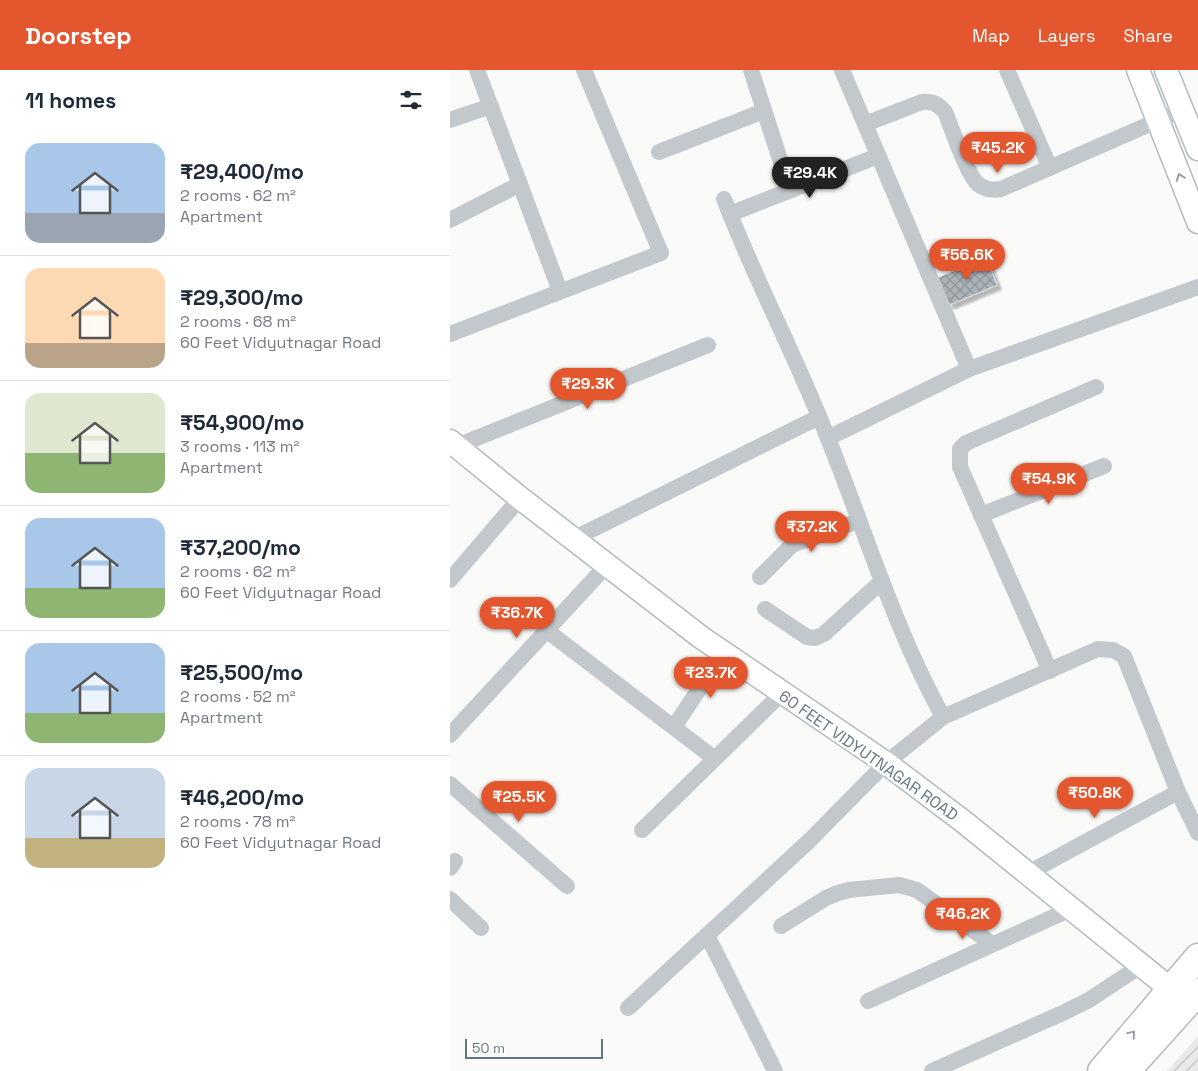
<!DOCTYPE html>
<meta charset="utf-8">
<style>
:root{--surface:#fff;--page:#f6f6f7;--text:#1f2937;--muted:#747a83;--line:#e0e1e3;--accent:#e4572e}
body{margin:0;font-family:"Space Grotesk",sans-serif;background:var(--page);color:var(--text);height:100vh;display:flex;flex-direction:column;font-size:19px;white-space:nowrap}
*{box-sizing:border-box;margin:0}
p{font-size:16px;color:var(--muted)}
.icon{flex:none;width:28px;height:28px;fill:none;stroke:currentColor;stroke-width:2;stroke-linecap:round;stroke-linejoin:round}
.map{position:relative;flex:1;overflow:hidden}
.drawer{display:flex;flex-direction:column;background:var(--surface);width:450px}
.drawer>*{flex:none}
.scale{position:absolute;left:15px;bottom:12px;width:138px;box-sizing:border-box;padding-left:5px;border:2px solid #657683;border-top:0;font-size:14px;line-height:18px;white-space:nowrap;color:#657683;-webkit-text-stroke:4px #fff;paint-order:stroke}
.price{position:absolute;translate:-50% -42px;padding:0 11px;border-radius:18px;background:var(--accent);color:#fff;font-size:16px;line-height:32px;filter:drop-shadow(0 1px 2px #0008)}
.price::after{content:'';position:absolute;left:50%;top:30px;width:15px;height:11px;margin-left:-8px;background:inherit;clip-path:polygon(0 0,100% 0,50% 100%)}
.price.on{background:#222;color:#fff}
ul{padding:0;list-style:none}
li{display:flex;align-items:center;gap:15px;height:125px;padding:0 25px}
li+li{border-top:1px solid var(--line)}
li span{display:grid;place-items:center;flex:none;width:140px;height:100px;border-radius:15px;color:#555}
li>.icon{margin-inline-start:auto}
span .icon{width:60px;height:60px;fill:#fffc;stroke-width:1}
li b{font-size:21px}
h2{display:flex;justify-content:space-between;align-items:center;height:60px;padding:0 25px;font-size:21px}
header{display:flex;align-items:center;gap:30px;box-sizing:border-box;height:70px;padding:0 25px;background:var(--accent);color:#fff}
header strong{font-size:24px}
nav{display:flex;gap:28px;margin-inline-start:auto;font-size:18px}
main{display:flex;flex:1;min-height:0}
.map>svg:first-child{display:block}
</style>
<header>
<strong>Doorstep</strong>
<nav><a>Map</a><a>Layers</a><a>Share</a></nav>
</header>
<main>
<section class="drawer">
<h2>11 homes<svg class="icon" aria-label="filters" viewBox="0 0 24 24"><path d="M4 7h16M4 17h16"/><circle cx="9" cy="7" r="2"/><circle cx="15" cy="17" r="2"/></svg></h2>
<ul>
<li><span style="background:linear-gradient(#a9c7e8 70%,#9aa5b1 0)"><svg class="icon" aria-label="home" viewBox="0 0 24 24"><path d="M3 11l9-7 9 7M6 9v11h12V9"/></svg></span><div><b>₹29,400/mo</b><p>2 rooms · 62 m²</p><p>Apartment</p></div></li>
<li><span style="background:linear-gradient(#ffd9b3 75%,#b9a48a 0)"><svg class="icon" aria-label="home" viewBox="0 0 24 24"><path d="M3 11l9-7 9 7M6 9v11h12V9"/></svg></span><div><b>₹29,300/mo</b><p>2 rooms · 68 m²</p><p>60 Feet Vidyutnagar Road</p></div></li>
<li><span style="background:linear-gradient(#dfe7d0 60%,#8fb573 0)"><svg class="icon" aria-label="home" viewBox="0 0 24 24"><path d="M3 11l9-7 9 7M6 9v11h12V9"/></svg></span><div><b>₹54,900/mo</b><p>3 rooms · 113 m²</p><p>Apartment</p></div></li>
<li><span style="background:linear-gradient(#a9c7e8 70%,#8fb573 0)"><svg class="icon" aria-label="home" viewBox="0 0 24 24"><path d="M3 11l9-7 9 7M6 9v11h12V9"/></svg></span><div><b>₹37,200/mo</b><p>2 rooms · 62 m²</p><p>60 Feet Vidyutnagar Road</p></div></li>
<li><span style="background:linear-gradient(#a9c7e8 70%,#8fb573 0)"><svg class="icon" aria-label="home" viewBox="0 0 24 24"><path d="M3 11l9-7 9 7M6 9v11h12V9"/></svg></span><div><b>₹25,500/mo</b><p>2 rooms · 52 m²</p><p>Apartment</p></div></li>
<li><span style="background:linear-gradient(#c9d6e8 70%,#c2b280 0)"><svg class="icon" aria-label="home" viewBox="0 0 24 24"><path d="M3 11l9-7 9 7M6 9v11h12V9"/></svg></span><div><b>₹46,200/mo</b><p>2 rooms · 78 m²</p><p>60 Feet Vidyutnagar Road</p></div></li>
</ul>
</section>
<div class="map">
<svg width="748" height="1001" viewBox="0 0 748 1001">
<defs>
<pattern id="industrial-furrows" width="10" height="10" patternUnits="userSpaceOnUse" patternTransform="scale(1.25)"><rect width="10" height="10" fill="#e8e9e9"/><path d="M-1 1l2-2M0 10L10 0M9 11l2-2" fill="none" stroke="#c0c1c2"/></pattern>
<pattern id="building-cross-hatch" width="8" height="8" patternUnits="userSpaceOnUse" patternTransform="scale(1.25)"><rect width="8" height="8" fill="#aab3b9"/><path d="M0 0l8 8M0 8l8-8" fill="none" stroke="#8e969c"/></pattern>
<filter id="shadow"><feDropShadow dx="4.5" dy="4.5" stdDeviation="1" flood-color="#0004"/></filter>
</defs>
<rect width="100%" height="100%" fill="#fafaf8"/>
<polygon fill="url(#industrial-furrows)" points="748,966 748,1001 717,1001"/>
<polygon fill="url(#building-cross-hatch)" stroke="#dcdcda" filter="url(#shadow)" points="536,187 547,215 499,235 487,208"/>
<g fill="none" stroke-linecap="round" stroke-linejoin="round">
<g stroke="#b3babf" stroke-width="25">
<g id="secondary">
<polyline points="688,0 748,152"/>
<polyline points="716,0 748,79"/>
<polyline points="0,371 70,428 252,568 436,693 514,752 733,929"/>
</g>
</g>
<g stroke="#b5babe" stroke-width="29">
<g id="primary">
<polyline points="651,1001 748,887"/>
<polyline points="677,1001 748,922"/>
</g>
</g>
<g stroke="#c3c8cc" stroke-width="16">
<polyline points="27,0 110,221"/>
<polyline points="301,0 340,120"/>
<polyline points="392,0 519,299"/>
<polyline points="557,0 600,98"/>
<polyline points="0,50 41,36"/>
<path d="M415 54 472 32C483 31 488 34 495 42 502 58 517 105 528 114 536 120 542 120 551 119L732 40"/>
<polyline points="209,82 314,41"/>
<path d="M274 129C305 210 346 286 377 366 415 460 444 558 493 647"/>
<polyline points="280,144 428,86"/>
<polyline points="0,150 70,114"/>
<polyline points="0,264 211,183 134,0"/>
<polyline points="378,368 519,299 748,217"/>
<polyline points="7,376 258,275"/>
<polyline points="531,445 654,396"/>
<polyline points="123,469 369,347"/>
<polyline points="310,507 342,475 408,451"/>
<polyline points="0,510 70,428"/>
<polyline points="315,539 357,567 365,568 374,564 432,511"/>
<polyline points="96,560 264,688"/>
<polyline points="600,601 510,397 510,379 516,373 646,317"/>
<polyline points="224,657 273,583"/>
<polyline points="0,665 157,495"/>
<polyline points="0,714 117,816"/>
<polyline points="192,760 331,624"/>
<polyline points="0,798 5,791"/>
<polyline points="578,803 728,722"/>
<polyline points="0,829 31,858"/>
<polyline points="331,856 376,828 388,823 399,820 449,815 467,820 542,874"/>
<polyline points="257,865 325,1001"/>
<polyline points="418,931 621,839"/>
<polyline points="178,938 359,771 436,693 493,647 648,579 663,580 674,586 728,722 748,763"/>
<polyline points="482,1001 615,942 639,930 692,895"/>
</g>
<use href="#secondary" stroke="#fff" stroke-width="22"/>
<use href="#primary" stroke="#fff" stroke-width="26"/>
</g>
<defs><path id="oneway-chevron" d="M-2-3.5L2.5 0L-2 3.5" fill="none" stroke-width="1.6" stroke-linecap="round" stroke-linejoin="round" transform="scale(1.25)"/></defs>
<g stroke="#939fa8">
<use href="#oneway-chevron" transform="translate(730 107) rotate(-111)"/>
<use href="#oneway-chevron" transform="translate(682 964) rotate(-50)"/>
</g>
<g text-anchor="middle" stroke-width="5" stroke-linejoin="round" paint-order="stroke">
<g font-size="16" fill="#657683" stroke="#fff">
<text transform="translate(419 685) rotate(35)" y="6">60 FEET VIDYUTNAGAR ROAD</text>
</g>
</g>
</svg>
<div class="scale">50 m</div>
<b class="price" style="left:548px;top:104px">₹45.2K</b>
<b class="price on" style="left:360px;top:129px">₹29.4K</b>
<b class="price" style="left:517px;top:211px">₹56.6K</b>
<b class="price" style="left:138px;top:340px">₹29.3K</b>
<b class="price" style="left:599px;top:435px">₹54.9K</b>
<b class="price" style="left:362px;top:483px">₹37.2K</b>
<b class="price" style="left:67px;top:569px">₹36.7K</b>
<b class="price" style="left:261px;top:629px">₹23.7K</b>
<b class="price" style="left:645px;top:749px">₹50.8K</b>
<b class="price" style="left:69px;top:753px">₹25.5K</b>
<b class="price" style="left:513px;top:870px">₹46.2K</b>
</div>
</main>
